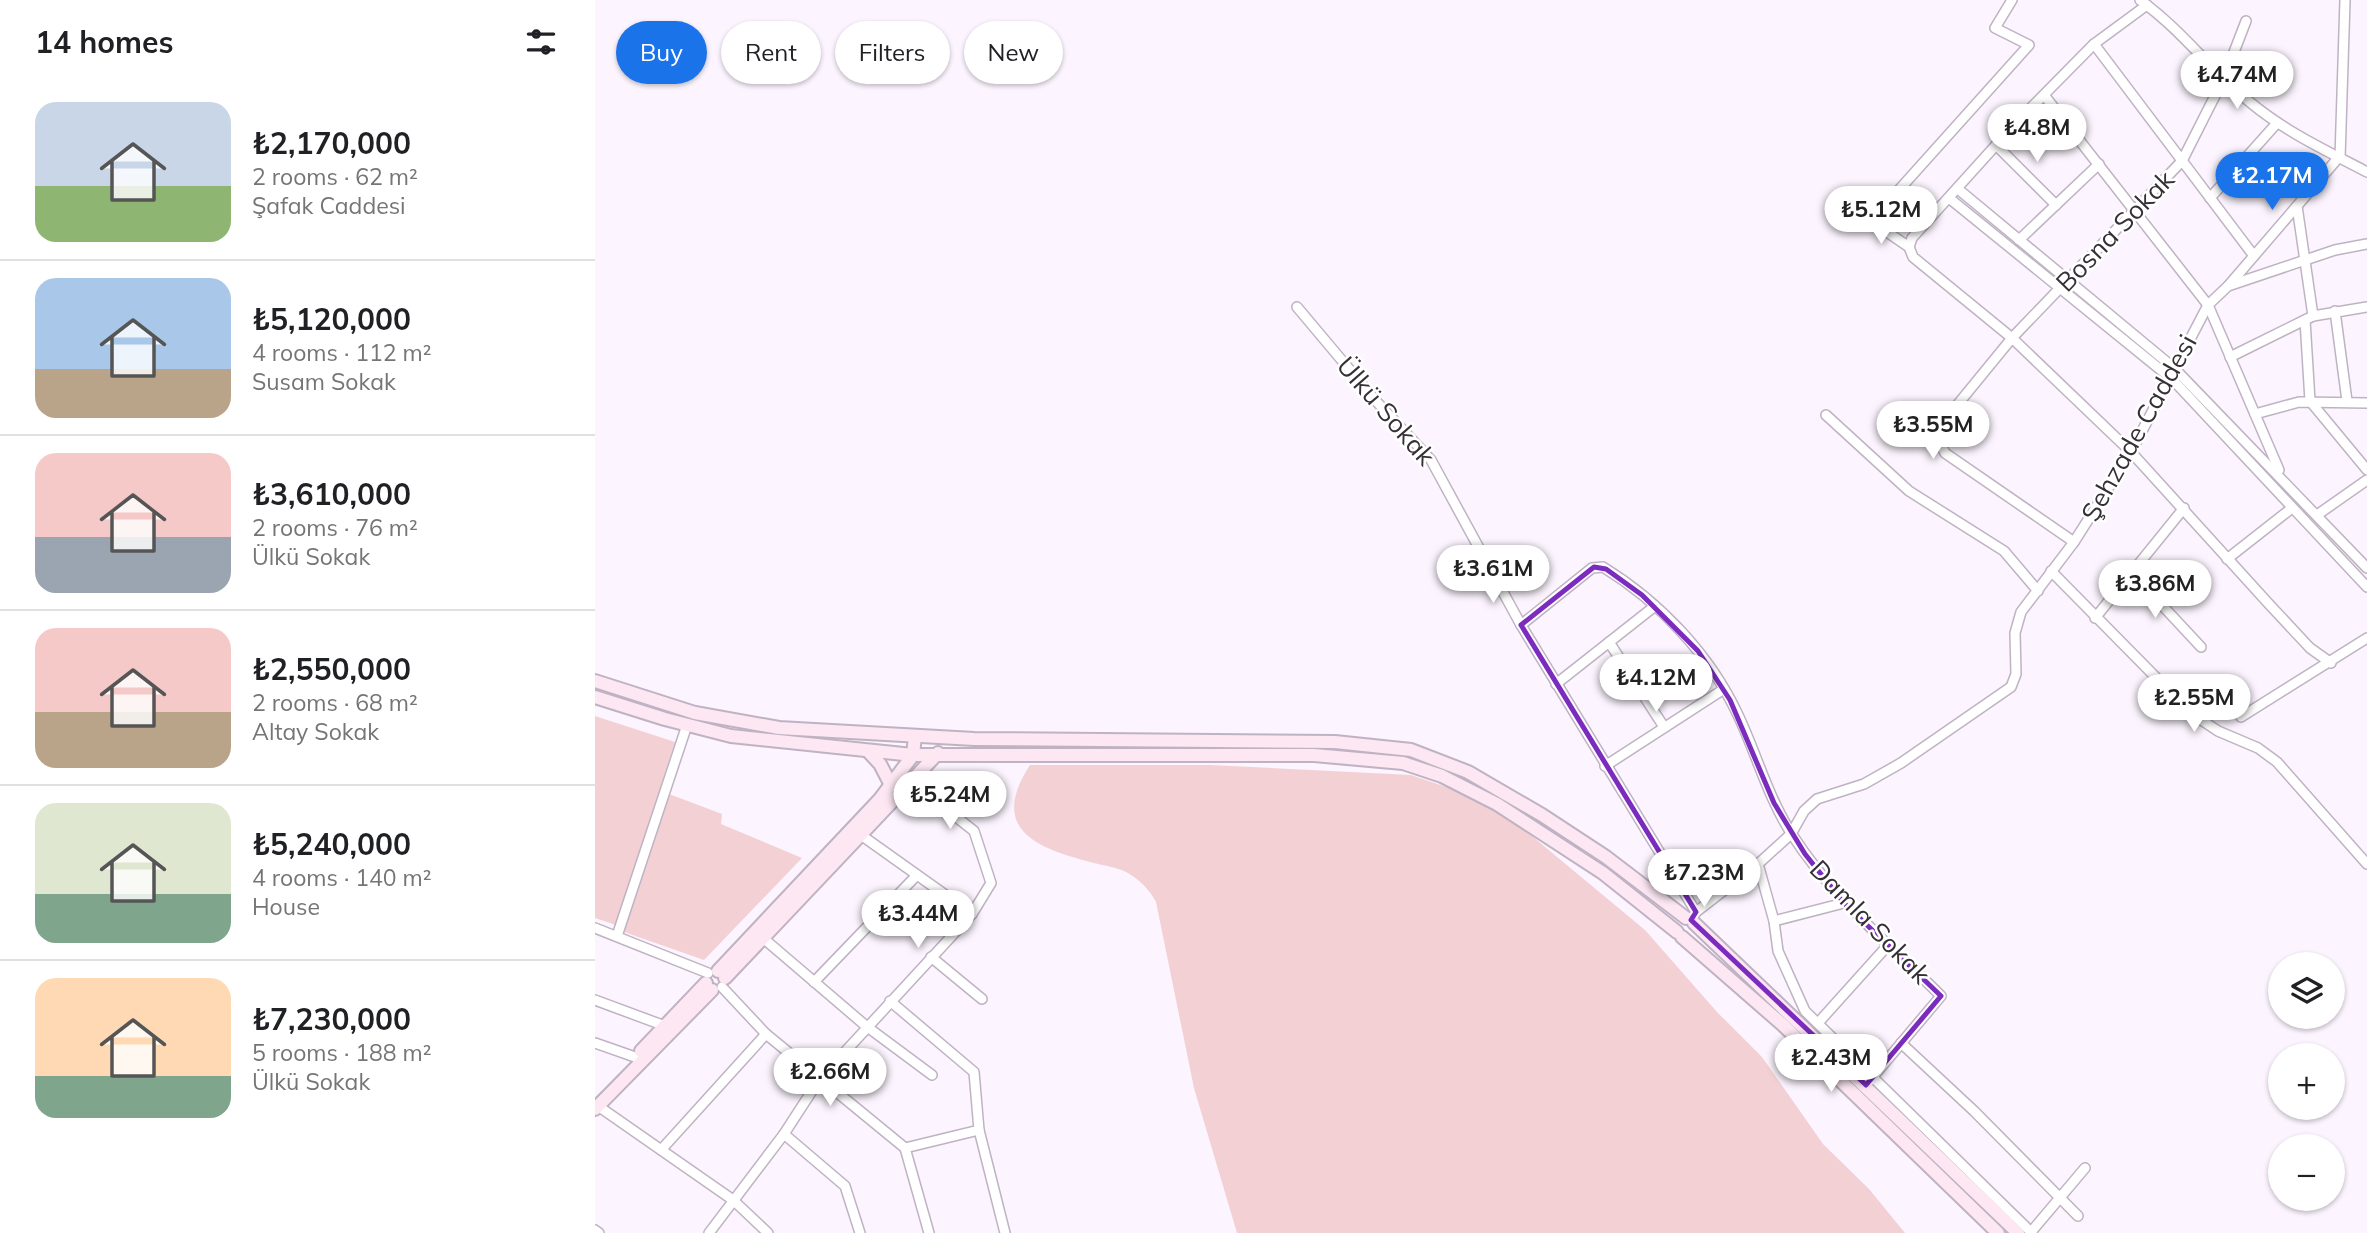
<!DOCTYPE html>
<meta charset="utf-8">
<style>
:root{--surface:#fff;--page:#f2f2f2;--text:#202124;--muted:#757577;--line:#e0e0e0;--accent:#1a73e8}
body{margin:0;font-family:Mulish,sans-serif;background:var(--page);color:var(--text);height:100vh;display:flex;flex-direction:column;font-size:26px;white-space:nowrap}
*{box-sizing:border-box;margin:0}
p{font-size:23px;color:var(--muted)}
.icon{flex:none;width:38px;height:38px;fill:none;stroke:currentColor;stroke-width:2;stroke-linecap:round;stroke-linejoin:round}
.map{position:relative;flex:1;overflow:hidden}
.panel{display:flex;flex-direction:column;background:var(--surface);width:595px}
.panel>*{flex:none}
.banner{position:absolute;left:21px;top:21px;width:665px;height:63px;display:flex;gap:14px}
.buttons{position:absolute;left:1673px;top:952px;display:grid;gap:14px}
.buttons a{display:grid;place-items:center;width:77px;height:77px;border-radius:50%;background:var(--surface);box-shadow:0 2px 5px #0004;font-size:35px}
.price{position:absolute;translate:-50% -60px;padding:0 16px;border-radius:24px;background:#fff;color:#222;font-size:23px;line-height:46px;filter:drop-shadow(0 2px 4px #0008)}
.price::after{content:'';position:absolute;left:50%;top:42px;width:21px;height:16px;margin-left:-10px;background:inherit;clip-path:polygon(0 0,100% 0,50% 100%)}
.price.on{background:var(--accent);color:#fff}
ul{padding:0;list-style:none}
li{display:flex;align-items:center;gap:21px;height:175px;padding:0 35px}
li+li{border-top:2px solid var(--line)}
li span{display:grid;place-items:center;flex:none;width:196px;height:140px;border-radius:21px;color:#555}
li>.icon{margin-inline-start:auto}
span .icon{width:84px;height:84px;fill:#fffc;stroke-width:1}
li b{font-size:30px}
h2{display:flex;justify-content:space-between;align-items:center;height:84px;padding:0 35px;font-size:30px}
.chip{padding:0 24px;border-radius:32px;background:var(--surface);box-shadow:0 2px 5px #0004;font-size:24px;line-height:63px}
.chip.on{background:var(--accent);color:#fff}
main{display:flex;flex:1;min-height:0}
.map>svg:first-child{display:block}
</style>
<main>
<section class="panel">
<h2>14 homes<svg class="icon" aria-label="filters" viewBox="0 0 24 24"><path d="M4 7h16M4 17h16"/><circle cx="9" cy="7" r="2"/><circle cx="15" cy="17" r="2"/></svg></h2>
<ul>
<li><span style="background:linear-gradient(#c9d6e8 60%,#8fb573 0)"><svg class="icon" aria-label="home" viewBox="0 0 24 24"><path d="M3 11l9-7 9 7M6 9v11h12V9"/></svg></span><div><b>₺2,170,000</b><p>2 rooms · 62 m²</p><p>Şafak Caddesi</p></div></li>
<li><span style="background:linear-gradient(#a9c7e8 65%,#b9a48a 0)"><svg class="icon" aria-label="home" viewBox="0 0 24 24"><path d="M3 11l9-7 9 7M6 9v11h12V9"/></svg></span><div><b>₺5,120,000</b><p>4 rooms · 112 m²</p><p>Susam Sokak</p></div></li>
<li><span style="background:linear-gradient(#f6c9c9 60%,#9aa5b1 0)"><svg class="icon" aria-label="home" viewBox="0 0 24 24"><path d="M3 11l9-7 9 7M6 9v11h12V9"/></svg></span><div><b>₺3,610,000</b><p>2 rooms · 76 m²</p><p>Ülkü Sokak</p></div></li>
<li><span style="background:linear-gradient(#f6c9c9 60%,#b9a48a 0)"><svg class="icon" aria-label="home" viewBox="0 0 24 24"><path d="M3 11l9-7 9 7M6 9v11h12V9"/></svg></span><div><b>₺2,550,000</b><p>2 rooms · 68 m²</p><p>Altay Sokak</p></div></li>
<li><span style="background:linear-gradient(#dfe7d0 65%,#7fa58c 0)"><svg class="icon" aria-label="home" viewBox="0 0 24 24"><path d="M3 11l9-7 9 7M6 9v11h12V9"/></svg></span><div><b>₺5,240,000</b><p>4 rooms · 140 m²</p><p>House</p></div></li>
<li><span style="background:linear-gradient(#ffd9b3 70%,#7fa58c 0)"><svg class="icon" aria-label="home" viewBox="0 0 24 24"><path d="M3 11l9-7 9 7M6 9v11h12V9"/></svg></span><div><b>₺7,230,000</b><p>5 rooms · 188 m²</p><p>Ülkü Sokak</p></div></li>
</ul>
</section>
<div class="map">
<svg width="1772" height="1233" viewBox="0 0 1772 1233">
<rect width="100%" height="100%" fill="#fcf4fe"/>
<g fill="#f3d0d4">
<polygon points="0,716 80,742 21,925 0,918"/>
<path d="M435 765H615L816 775 863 791 914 817 1050 930 1122 1012 1167 1057 1228 1144 1274 1189 1310 1233H642L599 1088 561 902C554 889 544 879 531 872 521 867 510 866 499 863 444 849 392 831 435 765Z"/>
<polygon points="74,794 127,814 126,824 207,858 109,960 29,932"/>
</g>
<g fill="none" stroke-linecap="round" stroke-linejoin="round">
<g stroke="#bfb3c3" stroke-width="12">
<g id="street">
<path d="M1545 0C1587 30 1616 71 1656 103 1691 132 1732 151 1772 172"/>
<polyline points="1499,44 1659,256"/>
<polyline points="1449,95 1613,305 1684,470"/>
<polyline points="1401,145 1461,205"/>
<polyline points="1745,158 1750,0"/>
<polyline points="1363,189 1579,368 1772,568"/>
<polyline points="1354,198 1577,379 1772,587"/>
<polyline points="1615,198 1682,123"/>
<polyline points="1702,206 1718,316"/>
<polyline points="1424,240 1504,164"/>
<polyline points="1314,247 1318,257 1417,338 1536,452 1673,603 1715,648 1736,663"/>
<polyline points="1314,247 1276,221 1434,45 1400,28 1417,0"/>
<polyline points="1314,247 1317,238 1420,124 1499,44 1552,5"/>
<polyline points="1634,285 1744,157"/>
<polyline points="702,307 781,401 836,460 926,625 1101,912 1098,917"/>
<polyline points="1740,311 1752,401"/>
<polyline points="1710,320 1715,401 1772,470"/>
<polyline points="1635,357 1718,316 1772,307"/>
<polyline points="1660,414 1704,402 1772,403"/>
<polyline points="1231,415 1314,491 1409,551 1443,591"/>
<polyline points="1722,515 1772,480"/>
<polyline points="1479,542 1350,453 1344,440 1345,426 1417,338 1587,161 1629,78 1651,21"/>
<polyline points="1632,559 1697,508"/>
<polyline points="1456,571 1596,713 1623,731 1663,748 1682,762 1772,864"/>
<polyline points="1537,573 1606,647"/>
<polyline points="1500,618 1589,508"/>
<path d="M926 625 997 568 1008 567C1065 602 1115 655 1143 715 1162 755 1173 798 1198 836 1238 898 1294 944 1346 996L1271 1085"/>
<polyline points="1014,642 1069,727"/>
<polyline points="961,684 1060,606"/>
<polyline points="1646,717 1772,638"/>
<polyline points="1010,766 1129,689"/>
<polyline points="266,835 377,914"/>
<polyline points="1163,864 1179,921 1183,951 1210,1011 1437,1233"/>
<polyline points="1101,912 1163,864 1196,834 1209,811 1222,799 1269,784 1306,763 1416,687 1421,674 1420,633 1426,612 1479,542 1536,452 1613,305 1633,286 1740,250 1772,244"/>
<polyline points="1179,921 1249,903"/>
<polyline points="0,928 113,973"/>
<polyline points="22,936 92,725"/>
<polyline points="168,938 271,1026 337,1075"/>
<polyline points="336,957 387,999"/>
<polyline points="219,982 322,875"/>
<polyline points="127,987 171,1034 310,1148 334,1233"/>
<polyline points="0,1000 70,1026"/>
<polyline points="295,1001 379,1072 384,1130 410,1233"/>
<polyline points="1223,1023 1294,944"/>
<polyline points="0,1043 40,1057"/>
<polyline points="1306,1043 1379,1111 1483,1216"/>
<polyline points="3,1106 138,1200 173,1233"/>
<polyline points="189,1134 250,1186 265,1233"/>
<polyline points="310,1148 384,1130"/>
<polyline points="66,1150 171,1034"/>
<polyline points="0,1230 4,1233"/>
<polyline points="1436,1232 1490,1168"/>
<polyline points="114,1233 189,1134 224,1080 377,914 396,883 379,831 317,782"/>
</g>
</g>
<g stroke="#bfb3c3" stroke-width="16">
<g id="secondary">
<polyline points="0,681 100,713 184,728 379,739 740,742 816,750 873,772 947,815 1011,857 1091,918"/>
<polyline points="0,697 70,719 136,736 318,755 719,755 808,763 847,776 902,804 1008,873 1082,932"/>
<polyline points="273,751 285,764 296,785"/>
<polyline points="1099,923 1423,1233"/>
<polyline points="1087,937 1188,1025 1403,1233"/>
<polyline points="123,971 285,799 318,755 320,736"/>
<polyline points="130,978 343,753"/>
<polyline points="46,1051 111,983"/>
<polyline points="0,1109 117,990"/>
</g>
</g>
<use href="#street" stroke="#fff" stroke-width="9"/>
<use href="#secondary" stroke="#fce7f2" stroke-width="12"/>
</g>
<path fill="none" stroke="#7b2cbf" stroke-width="5" stroke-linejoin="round" d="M999 567 1011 569 1047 595 1103 651 1135 700 1179 803 1210 854 1249 903 1346 996 1271 1085 1096 920 1101 912 926 625Z"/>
<g text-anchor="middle" stroke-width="5" stroke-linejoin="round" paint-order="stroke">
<g font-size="26" fill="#353036" stroke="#fff">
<text transform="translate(1520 231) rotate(-46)" y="9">Bosna Sokak</text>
<text transform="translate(791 411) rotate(49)" y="9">Ülkü Sokak</text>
<text transform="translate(1544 428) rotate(-61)" y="9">Şehzade Caddesi</text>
<text transform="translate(1275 922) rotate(46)" y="9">Damla Sokak</text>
</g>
</g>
</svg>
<div class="buttons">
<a><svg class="icon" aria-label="layers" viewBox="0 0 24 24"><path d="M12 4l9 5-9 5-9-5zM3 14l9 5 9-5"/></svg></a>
<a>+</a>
<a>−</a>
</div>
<b class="price" style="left:1642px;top:111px">₺4.74M</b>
<b class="price" style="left:1442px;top:164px">₺4.8M</b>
<b class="price on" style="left:1677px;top:212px">₺2.17M</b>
<b class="price" style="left:1286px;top:246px">₺5.12M</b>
<b class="price" style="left:1338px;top:461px">₺3.55M</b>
<b class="price" style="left:898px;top:605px">₺3.61M</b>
<b class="price" style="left:1560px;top:620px">₺3.86M</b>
<b class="price" style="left:1061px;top:714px">₺4.12M</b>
<b class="price" style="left:1599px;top:734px">₺2.55M</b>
<b class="price" style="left:355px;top:831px">₺5.24M</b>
<b class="price" style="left:1109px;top:909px">₺7.23M</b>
<b class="price" style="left:323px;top:950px">₺3.44M</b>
<b class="price" style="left:1236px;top:1094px">₺2.43M</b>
<b class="price" style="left:235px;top:1108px">₺2.66M</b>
<div class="banner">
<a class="chip on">Buy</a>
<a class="chip">Rent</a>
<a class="chip">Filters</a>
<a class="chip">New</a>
</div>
</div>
</main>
